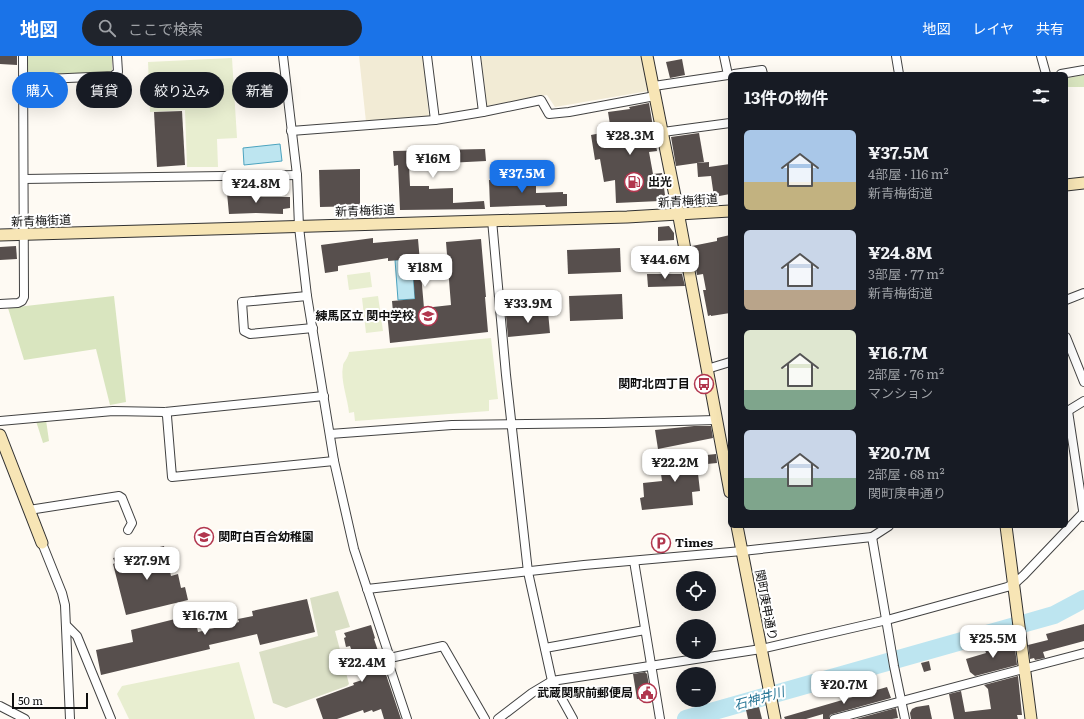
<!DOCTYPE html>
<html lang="ja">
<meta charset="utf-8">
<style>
:root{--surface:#171b24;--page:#20242c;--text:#f1f3f6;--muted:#9ea1a6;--accent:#1a73e8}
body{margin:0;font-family:Literata,"Noto Sans JP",serif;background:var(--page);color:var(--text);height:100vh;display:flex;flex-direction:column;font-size:15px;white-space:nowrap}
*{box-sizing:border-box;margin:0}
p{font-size:13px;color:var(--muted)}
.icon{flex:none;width:22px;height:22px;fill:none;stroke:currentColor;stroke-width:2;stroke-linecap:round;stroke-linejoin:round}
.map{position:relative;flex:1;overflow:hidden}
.panel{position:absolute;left:728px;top:16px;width:340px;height:456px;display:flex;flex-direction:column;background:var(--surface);border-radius:6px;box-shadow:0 4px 16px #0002}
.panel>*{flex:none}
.guide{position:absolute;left:12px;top:16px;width:380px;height:36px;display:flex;gap:8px}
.controls{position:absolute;left:676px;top:515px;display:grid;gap:8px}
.controls a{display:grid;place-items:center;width:40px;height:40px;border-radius:50%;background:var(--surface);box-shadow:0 4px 16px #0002;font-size:20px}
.scale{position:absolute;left:12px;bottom:10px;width:76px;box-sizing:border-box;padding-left:4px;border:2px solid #0f0f0f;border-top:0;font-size:11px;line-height:14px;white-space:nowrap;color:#0f0f0f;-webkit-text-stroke:3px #fff;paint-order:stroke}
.price{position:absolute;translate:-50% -34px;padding:0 9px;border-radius:8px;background:#fff;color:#222;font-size:13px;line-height:26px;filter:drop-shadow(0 1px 2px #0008)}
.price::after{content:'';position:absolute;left:50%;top:24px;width:12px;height:9px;margin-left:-6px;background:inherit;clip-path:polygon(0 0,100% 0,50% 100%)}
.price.on{background:var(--accent);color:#fff}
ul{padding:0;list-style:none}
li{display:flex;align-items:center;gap:12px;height:100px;padding:0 16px}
li span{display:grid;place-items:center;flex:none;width:112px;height:80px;border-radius:6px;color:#555}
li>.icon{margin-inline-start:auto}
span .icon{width:48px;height:48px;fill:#fffc;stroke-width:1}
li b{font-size:17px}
h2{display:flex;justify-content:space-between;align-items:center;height:48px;padding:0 16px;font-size:17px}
.tag{padding:0 14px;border-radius:18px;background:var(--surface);box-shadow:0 4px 16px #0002;font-size:14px;line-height:36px}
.tag.on{background:var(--accent);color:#fff}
header{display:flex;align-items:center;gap:24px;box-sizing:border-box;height:56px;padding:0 20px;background:var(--accent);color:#fff}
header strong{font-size:19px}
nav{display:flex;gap:22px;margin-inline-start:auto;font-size:14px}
.search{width:280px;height:36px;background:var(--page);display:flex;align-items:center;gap:10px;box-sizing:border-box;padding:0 14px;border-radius:22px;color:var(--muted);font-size:15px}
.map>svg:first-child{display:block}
</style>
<header>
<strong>地図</strong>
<div class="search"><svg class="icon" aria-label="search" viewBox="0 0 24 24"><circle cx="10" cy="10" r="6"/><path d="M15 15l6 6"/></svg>ここで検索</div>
<nav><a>地図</a><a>レイヤ</a><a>共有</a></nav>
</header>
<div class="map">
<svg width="1084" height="663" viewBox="0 0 1084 663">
<rect width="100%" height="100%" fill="#fefaf3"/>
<g fill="#f2ebd5">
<polygon points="359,0 423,0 429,60 366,66"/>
<polygon points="481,0 641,0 648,35 555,51 547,39 487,50"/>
</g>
<g fill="#d9e5bf">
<polygon points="27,0 112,0 112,14 108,17 27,19"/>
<polygon points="1084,19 1084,31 1068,31 1067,22"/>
<polygon points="114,240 126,346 110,349 96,293 24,304 8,252"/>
<polygon points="46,364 49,385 43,387 36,365"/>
</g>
<polygon fill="#dadfc5" points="338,535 350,571 335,575 349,628 347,630 286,652 273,647 259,596 318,580 310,542"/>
<g fill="#e8eed0">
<polygon points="232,2 237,82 217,83 218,111 187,111 185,54 150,56 148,6"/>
<polygon points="370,216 372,231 349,234 347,219"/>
<polygon points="378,240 383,275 366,277 362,242"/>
<path d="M491 282 498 343 489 344V355L355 365 354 356 349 357C348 343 340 324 343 310 343 306 348 303 349 296Z"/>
<polygon points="239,606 255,663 129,663 117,638 122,630"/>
</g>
<g fill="#bde5f0" stroke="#4ca3bf">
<polygon points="280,88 282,105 244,109 243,92"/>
<polygon points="412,203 415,243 398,244 395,204"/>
</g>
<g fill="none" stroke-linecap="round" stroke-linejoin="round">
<polyline stroke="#bde5f0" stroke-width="18" points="686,663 1054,559 1084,543"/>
</g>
<g fill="#574f4d">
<polygon points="0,0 17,0 17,9 0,8"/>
<polygon points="682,3 685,19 670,22 666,6"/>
<polygon points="649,47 657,95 649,96 653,118 662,117 665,139 660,145 616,147 615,124 604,126 600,103 595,104 591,79 611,75 608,56 630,53 629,51"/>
<polygon points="182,55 185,109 157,111 154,56"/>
<polygon points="699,77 704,106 676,110 671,81"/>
<polygon points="485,93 486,105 409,109 410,130 429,130 429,133 453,132 453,147 484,145 485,153 400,154 398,109 394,110 393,95"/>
<polygon points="709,106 709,111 730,108 730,138 714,141 711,120 698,121 697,107"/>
<polygon points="360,113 360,150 320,151 319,114"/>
<polygon points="536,122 536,137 563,136 563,138 567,138 567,150 546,151 545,149 490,151 489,124"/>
<polygon points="227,137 255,137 255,141 290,141 290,152 283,153 283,158 256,157 229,158"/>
<polygon points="669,170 674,177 674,184 658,185 658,171"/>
<polygon points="730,179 730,257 711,260 711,259 708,260 703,234 706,234 703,218 697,219 692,190 717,185 717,182"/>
<polygon points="373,182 373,187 418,183 424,252 451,249 446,186 481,183 486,241 485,241 488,276 390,287 387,256 393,256 392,245 415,243 412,203 388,205 388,202 338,210 338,215 325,217 321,189"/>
<polygon points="16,190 17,203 0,204 0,191"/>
<polygon points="620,192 621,216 568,218 567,194"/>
<polygon points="647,218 682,218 685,230 648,231"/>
<polygon points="622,238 623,263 570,265 569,240"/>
<polygon points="548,256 550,277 508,281 506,260"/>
<polygon points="694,370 711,370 713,382 658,393 655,374"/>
<polygon points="716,398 717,407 697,409 700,435 692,436 693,449 642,454 640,442 644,441 643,427 662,425 659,404"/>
<polygon points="164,490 171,520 178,518 181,532 185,531 188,544 126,559 113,508 115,507 113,502"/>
<polygon points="307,543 315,576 260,589 257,578 209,589 210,593 101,619 96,594 133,586 131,574 187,560 189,567 196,566 198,576 239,566 238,563 253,560 252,555"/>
<polygon points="1084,568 1084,585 1043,596 1045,602 1035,604 1034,602 1030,603 1028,589 1048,584 1046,578"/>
<polygon points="371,569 375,582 374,583 401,663 384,663 381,653 373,656 372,654 364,657 363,654 337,663 323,663 316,643 354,629 353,627 362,624 350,590 346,591 344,582 346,581 344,577"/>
<polygon points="992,585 994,592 1012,587 1013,593 1015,592 1017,609 975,620 970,616 966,603 986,597 983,588"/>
<polygon points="929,605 931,614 924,616 921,607"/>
<polygon points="645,616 647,618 651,641 637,643 633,618"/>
<polygon points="1018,620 1022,659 1017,659 1018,663 954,663 949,638 961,635 965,656 991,653 988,633 984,629"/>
<polygon points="887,631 891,642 833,658 830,659 829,663 823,663 823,658 806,663 785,663 784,661"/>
<polygon points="929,649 932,663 911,663 910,657 912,653 916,651"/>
<polygon points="759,651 762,663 748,663 746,654"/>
<polygon points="896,652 898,662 892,663 856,663"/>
</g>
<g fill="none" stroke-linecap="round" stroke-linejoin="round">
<g stroke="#424242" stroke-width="10">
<g id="street">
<polyline points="283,0 297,119 299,171 307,240 334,405 354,493 390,602 389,609 407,663"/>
<polyline points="427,0 435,64"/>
<polyline points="476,0 483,56"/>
<polyline points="724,0 728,19 730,19"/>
<polyline points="896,0 899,18"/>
<polyline points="1041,0 1046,18"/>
<polyline points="734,18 762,14 763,18"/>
<polyline points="1061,18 1084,14"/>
<polyline points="23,24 113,20 118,16 117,0"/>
<polyline points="654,30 728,19"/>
<polyline points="291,75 435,64 483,56 541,44 549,58 569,56 655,40"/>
<polyline points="663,76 730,67"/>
<polyline points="24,123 297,119"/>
<polyline points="492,164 506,319 528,516 552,625 573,663"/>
<polyline points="307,240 242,246 244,275 250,278 313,272"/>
<polyline points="1066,244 1084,237"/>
<polyline points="0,248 18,247 22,245 24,241 23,0"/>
<polyline points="1066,281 1084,326"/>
<polyline points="707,313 730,306"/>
<polyline points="1068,355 1084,461"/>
<polyline points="165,356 167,360 172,421 334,405"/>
<polyline points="1066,356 1084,345"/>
<polyline points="0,365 113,355 165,356 324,340"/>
<polyline points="330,378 452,369 604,367 716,364"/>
<polyline points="29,454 119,440 122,442 132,467 128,474"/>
<polyline points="872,481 894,610 905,663"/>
<polyline points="42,487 62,537 65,549 70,663"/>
<polyline points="634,505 660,663"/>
<polyline points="367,533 584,509 742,495 872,481 889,470"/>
<polyline points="67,570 77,580 111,663"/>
<polyline points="545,592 645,574"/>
<polyline points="390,602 443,590 485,663"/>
<polyline points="0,650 25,663"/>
<polyline points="498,663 532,637 552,625 761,593 887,564 1007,531 1014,528 1024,519 1084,456"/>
<polyline points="834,663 1084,597"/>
</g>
</g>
<g stroke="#313131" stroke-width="13">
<g id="secondary">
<polyline points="647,0 676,145 730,436"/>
<polyline points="1066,129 1084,127"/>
<polyline points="0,179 627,161 730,155"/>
<polyline points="0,379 42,487"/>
<polyline points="737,470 775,663"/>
<polyline points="1006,470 1031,663"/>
</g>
</g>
<use href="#street" stroke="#fff" stroke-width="8"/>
<use href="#secondary" stroke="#f7e5b5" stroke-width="11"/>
</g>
<defs>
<g id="fuel-ring" transform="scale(1)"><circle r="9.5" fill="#fff" stroke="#b1364e" stroke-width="1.5"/><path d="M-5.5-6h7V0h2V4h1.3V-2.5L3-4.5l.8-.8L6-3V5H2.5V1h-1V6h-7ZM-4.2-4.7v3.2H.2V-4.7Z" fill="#b1364e"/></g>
<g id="school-ring" transform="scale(1)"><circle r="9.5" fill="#fff" stroke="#b1364e" stroke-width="1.5"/><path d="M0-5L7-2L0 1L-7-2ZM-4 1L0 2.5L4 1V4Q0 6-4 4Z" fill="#b1364e"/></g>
<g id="bus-ring" transform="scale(1)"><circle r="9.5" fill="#fff" stroke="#b1364e" stroke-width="1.5"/><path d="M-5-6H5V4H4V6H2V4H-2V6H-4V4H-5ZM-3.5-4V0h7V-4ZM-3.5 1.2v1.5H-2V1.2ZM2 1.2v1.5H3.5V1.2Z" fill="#b1364e"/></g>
<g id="parking-ring" transform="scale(1)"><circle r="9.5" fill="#fff" stroke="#b1364e" stroke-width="1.5"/><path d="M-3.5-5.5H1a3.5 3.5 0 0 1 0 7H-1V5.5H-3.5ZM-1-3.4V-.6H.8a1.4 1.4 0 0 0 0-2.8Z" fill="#b1364e"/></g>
<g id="civic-ring" transform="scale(1)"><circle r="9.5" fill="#fff" stroke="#b1364e" stroke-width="1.5"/><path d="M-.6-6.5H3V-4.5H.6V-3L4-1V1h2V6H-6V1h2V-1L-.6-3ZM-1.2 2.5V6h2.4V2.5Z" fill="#b1364e"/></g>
</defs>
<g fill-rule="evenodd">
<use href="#fuel-ring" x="634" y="126"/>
<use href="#school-ring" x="428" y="260"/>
<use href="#bus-ring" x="704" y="328"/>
<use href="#school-ring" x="204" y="481"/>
<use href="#parking-ring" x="661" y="487"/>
<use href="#civic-ring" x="647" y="637"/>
</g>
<g text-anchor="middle" stroke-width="4" stroke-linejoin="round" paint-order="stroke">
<g font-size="12" font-weight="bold" fill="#0f0f0f" stroke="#fff" text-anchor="start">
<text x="648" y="130">出光</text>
<text x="414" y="264" text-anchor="end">練馬区立 関中学校</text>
<text x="690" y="332" text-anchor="end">関町北四丁目</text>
<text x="218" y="485">関町白百合幼稚園</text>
<text x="675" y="491">Times</text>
<text x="633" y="641" text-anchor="end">武蔵関駅前郵便局</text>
</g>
<g font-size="12" fill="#0f0f0f" stroke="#fff">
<text transform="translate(688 145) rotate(-4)" y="4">新青梅街道</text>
<text transform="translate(365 155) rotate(-2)" y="4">新青梅街道</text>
<text transform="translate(41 165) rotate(-2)" y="4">新青梅街道</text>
<text transform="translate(766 549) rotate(79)" y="4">関町庚申通り</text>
</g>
<g font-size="13" font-style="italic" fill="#257595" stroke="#fff">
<text transform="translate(759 642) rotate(-16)" y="5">石神井川</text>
</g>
</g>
</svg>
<div class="controls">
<a><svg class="icon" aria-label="locate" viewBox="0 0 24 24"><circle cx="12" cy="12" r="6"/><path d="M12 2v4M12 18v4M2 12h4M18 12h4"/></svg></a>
<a>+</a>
<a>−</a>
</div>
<div class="scale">50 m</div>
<b class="price" style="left:630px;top:100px">¥28.3M</b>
<b class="price" style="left:433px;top:123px">¥16M</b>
<b class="price on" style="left:522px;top:138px">¥37.5M</b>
<b class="price" style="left:256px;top:148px">¥24.8M</b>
<b class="price" style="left:665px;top:224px">¥44.6M</b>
<b class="price" style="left:425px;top:232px">¥18M</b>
<b class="price" style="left:528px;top:268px">¥33.9M</b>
<b class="price" style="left:675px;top:427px">¥22.2M</b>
<b class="price" style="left:147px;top:525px">¥27.9M</b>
<b class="price" style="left:205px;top:580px">¥16.7M</b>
<b class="price" style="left:993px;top:603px">¥25.5M</b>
<b class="price" style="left:362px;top:627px">¥22.4M</b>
<b class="price" style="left:844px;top:649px">¥20.7M</b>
<div class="guide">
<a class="tag on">購入</a>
<a class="tag">賃貸</a>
<a class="tag">絞り込み</a>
<a class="tag">新着</a>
</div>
<section class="panel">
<h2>13件の物件<svg class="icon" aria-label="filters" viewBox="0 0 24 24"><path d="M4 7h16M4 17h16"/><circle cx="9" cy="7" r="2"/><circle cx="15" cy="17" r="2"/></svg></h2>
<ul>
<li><span style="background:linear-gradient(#a9c7e8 65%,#c2b280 0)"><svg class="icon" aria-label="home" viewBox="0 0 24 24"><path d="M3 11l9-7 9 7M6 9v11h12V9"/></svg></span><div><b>¥37.5M</b><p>4部屋 · 116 m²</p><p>新青梅街道</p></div></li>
<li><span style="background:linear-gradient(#c9d6e8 75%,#b9a48a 0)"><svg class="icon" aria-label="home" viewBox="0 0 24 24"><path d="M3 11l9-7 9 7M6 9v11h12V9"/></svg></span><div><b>¥24.8M</b><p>3部屋 · 77 m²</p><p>新青梅街道</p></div></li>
<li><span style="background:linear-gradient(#dfe7d0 75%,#7fa58c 0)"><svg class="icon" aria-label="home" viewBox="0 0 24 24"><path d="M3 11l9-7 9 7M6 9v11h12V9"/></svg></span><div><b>¥16.7M</b><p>2部屋 · 76 m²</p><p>マンション</p></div></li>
<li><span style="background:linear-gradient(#c9d6e8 60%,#7fa58c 0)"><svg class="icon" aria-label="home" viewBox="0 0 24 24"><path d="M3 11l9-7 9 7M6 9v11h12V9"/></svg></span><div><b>¥20.7M</b><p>2部屋 · 68 m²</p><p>関町庚申通り</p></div></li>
</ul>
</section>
</div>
